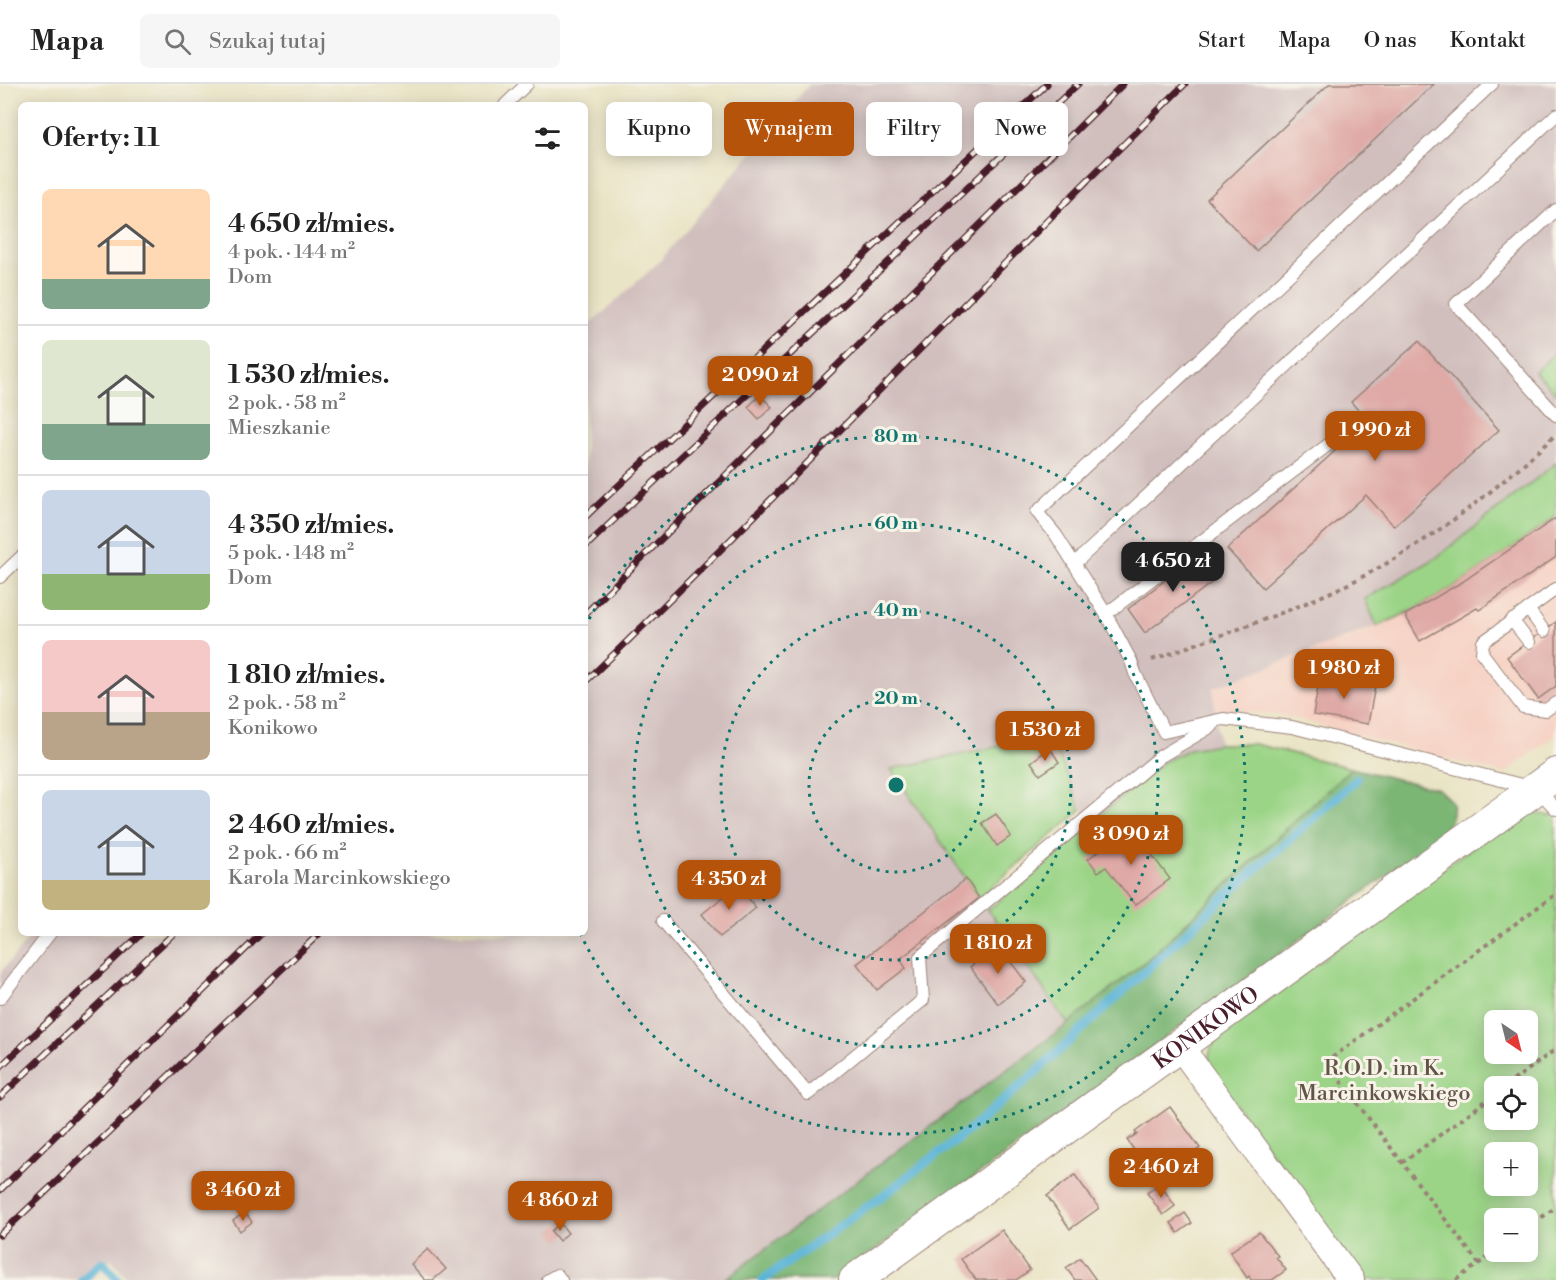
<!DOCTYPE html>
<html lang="pl">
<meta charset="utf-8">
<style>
:root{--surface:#fff;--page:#f6f6f6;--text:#222;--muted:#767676;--line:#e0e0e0;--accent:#b45309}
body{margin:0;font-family:"Libre Bodoni",serif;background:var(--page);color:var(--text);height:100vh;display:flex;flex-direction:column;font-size:22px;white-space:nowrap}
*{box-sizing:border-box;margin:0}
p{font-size:20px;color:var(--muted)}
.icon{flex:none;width:33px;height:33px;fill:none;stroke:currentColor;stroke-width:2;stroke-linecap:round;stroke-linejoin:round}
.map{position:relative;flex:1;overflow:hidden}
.sheet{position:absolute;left:18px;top:18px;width:570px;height:834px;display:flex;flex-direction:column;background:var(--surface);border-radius:9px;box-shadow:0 3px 15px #0003}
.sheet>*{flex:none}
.top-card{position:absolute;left:606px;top:18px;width:570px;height:54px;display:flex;gap:12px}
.needle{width:39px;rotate:145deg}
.controls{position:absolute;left:1484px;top:926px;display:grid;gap:12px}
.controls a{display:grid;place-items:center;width:54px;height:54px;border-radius:9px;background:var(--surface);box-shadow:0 3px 15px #0003;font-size:30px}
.price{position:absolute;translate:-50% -51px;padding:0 14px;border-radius:12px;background:var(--accent);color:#fff;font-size:20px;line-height:39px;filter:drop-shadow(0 2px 3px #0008)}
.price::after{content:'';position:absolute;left:50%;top:36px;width:18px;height:14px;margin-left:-9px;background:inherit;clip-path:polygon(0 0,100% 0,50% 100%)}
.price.on{background:#222;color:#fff}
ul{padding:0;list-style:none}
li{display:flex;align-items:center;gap:18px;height:150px;padding:0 24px}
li+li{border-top:2px solid var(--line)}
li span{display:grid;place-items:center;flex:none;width:168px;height:120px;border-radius:9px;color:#555}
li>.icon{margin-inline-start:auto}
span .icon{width:72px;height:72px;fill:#fffc;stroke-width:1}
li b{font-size:26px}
h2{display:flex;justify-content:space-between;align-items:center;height:72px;padding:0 24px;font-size:26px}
.pill{padding:0 21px;border-radius:9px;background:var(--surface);box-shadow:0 3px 15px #0003;font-size:21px;line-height:54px}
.pill.on{background:var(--accent);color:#fff}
header{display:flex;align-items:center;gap:36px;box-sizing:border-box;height:84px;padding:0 30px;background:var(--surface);border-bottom:2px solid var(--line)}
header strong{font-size:28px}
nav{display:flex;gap:33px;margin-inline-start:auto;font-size:21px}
.search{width:420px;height:54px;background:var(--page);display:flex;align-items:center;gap:15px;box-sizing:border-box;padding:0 21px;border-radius:9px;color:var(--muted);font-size:22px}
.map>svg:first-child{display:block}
</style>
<header>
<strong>Mapa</strong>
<div class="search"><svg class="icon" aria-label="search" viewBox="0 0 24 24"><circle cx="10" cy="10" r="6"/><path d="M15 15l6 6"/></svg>Szukaj tutaj</div>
<nav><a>Start</a><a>Mapa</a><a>O nas</a><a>Kontakt</a></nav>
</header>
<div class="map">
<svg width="1556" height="1196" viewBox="0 0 1556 1196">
<rect width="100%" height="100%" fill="#f7f3e8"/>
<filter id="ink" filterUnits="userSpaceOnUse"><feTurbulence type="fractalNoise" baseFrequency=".0167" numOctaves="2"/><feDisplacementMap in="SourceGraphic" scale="12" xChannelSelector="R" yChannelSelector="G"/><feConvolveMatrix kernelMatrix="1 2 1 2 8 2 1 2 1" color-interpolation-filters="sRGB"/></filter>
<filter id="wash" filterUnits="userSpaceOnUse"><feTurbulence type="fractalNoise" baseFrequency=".008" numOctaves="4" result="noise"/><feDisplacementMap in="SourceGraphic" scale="24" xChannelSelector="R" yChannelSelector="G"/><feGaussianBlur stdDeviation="1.35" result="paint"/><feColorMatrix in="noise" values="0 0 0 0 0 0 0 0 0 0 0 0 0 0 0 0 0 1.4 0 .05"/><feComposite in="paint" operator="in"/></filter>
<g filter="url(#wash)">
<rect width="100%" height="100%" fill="#eae4c6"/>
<polygon fill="#f6d2c4" points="1556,434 1556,651 1504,690 1281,631 1215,625 1213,604 1405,531 1462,498"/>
<polygon fill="#d1bfbe" points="810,0 1556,0 1556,434 1462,498 1405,531 1213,604 1219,660 1190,665 1162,679 1089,741 1053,657 1006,661 892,685 1068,940 724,1196 129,1196 111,1175 90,1196 0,1196 0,889 34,849 585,849 585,245 659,178"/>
<g fill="#9bd487" stroke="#727a59" stroke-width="1.5" fill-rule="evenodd">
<polygon points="1556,268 1556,309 1535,288"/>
<path d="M1556 379V433C1499 473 1442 517 1377 542L1365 515 1436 474Z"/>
<polygon points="1053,657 1081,726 979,814 891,685 1006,661"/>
<polygon points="1219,660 1255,660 1351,684 1147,876 1068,940 988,826 1162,679 1190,665"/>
<path d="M1523 725 1550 732 1556 727V1196H1364L1217 995C1208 978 1205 971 1216 955ZM1494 936H1527V969H1494ZM1494 1002H1527V1035H1494ZM1494 1068H1527V1101H1494ZM1494 1134H1527V1167H1494Z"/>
</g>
<path fill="#7cb674" stroke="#636a50" stroke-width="1.5" d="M1351 684 1438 705 1452 718C1454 737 1447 744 1434 757L834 1196H724L1068 940 1147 876Z"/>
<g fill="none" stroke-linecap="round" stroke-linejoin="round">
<g stroke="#5ab4d7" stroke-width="9">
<polyline points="82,1196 102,1178 118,1196"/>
<polyline points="763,1196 885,1110 969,1046 1034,990 1215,822 1357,695"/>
</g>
</g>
<g id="blocks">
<g fill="#dfa9a6">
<polygon points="1329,0 1434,0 1256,167 1207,115"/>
<polygon points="1419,257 1499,346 1394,442 1366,411 1263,504 1227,465 1368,337 1351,318"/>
<polygon points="760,311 772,323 759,335 748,323"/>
<polygon points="1556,434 1556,473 1479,526 1477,524 1420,557 1405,531 1462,498"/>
<polygon points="1200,469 1219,493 1145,549 1128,525"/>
<polygon points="1556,538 1556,602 1538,615 1507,573"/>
<polygon points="1320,592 1375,602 1368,640 1313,631"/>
<polygon points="1050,664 1059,678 1040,691 1031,678"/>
<polygon points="996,730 1011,752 997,762 982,739"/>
<polygon points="1131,743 1170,795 1135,821 1106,783 1098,788 1088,775"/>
<polygon points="966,795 979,814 900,875 906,884 877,906 857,880"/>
<polygon points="738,801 756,824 720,853 702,830"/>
<polygon points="999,862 1026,898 998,920 970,883"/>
<polygon points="1170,1023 1200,1064 1155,1096 1127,1056 1137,1050 1135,1048"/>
<polygon points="1075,1091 1099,1124 1070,1145 1047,1112"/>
<polygon points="1160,1100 1175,1122 1163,1131 1147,1109"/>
<polygon points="245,1128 252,1138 240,1147 233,1137"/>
<polygon points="1185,1129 1192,1139 1178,1149 1171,1139"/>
<polygon points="560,1139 568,1149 559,1157 551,1147"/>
<polygon points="1002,1146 1030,1186 1016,1196 976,1196 961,1175"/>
<polygon points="1259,1148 1278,1172 1276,1173 1286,1186 1272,1196 1251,1196 1249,1192 1247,1194 1230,1168"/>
<polygon points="428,1165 446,1185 433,1196 425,1196 411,1180"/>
<polygon points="1080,1174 1096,1196 1075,1196 1066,1184"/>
</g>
</g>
</g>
<g filter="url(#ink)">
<use href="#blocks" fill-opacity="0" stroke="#9a8278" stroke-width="1.5"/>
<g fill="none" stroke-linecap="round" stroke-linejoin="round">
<g stroke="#9a8278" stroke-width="14">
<g id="service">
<polyline points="1492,0 1037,428 1056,451 1106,530 1131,577 1135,589 1164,648 1223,635 1292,643 1537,705 1556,725"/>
<polyline points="505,21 527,0"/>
<polyline points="1556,126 1456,220 1556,331"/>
<polyline points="1074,480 1556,31"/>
<polyline points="0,493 21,473"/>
<polyline points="1556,505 1483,558 1482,569 1523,623 1546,626 1556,619"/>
<polyline points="1528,525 1544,547"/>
<polyline points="1106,530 1358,338"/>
<polyline points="1512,536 1529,558"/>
<polyline points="663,837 808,1010 923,916 920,873 1161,672 1212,642"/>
<polyline points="0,914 50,849"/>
<polyline points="548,1196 557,1191 561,1196"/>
</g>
</g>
<g stroke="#9a8278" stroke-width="28">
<polyline id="minor" points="1179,961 1351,1196"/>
</g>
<g stroke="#9a8278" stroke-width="34">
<g id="tertiary">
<path id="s1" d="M855 1196 1556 690"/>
</g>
</g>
<g stroke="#9a8278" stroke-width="4" stroke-dasharray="4.5 4.5" stroke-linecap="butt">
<path d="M1152 576C1222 550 1294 528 1360 494 1428 459 1501 403 1555 351"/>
<polyline points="1506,1002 1556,965"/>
<polyline points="1402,1079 1494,1011"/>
<polyline points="1527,1144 1556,1123"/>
<polyline points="1479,1180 1326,978 1556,810"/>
<polyline points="1456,1196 1496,1167"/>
</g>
<use href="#service" stroke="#fff" stroke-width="12"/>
<use href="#minor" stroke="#fff" stroke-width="26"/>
<use href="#tertiary" stroke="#fff" stroke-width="32"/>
<g stroke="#4a1f2b" stroke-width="7">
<g id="rail">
<polyline points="585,433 1047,0"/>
<polyline points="585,463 1078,0"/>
<polyline points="585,530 1123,0"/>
<path d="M585 598C789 403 983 197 1185 0"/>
<polyline points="0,983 142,849"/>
<polyline points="0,1013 174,849"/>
<polyline points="0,1106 262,849"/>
<polyline points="0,1151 320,849"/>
</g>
</g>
<use href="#rail" stroke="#f7f3e8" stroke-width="4.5" stroke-dasharray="14" stroke-linecap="butt"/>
</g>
</g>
<g fill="none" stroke="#0f766e" stroke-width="3" stroke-dasharray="3 6">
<circle cx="896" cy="701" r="87"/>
<circle cx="896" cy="701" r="175"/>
<circle cx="896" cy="701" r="262"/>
<path d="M585 543A349 349 0 1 1 581 851"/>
</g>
<g text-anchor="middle" stroke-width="6" stroke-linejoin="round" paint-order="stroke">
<g font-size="22" fill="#4a1f2b" stroke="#f7f3e8">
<text dy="8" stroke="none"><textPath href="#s1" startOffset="432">KONIKOWO</textPath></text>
</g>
<g font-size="22" fill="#625547" stroke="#f7f3e8">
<text x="1384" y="991">R.O.D. im K.<tspan x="1384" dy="25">Marcinkowskiego</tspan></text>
</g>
</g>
<circle cx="896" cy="701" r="9" fill="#0f766e" stroke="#f7f3e8" stroke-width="3"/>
<g font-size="18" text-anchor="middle" font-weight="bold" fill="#0f766e" stroke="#f7f3e8" stroke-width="6" stroke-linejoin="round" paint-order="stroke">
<text x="896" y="358">80 m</text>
<text x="896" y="445">60 m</text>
<text x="896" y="532">40 m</text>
<text x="896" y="620">20 m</text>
</g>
</svg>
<div class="controls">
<a><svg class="needle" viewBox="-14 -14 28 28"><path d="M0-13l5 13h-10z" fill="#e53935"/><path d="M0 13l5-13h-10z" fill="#767676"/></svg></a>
<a><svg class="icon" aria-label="locate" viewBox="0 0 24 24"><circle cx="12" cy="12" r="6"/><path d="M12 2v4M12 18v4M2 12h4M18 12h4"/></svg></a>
<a>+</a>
<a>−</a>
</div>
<b class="price" style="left:760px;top:323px">2 090 zł</b>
<b class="price" style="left:1375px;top:378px">1 990 zł</b>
<b class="price on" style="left:1173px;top:509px">4 650 zł</b>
<b class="price" style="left:1344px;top:616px">1 980 zł</b>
<b class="price" style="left:1045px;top:678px">1 530 zł</b>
<b class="price" style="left:1131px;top:782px">3 090 zł</b>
<b class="price" style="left:729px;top:827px">4 350 zł</b>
<b class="price" style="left:998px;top:891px">1 810 zł</b>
<b class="price" style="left:1161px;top:1115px">2 460 zł</b>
<b class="price" style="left:243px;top:1138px">3 460 zł</b>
<b class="price" style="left:560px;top:1148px">4 860 zł</b>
<div class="top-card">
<a class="pill">Kupno</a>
<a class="pill on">Wynajem</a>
<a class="pill">Filtry</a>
<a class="pill">Nowe</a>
</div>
<section class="sheet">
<h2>Oferty: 11<svg class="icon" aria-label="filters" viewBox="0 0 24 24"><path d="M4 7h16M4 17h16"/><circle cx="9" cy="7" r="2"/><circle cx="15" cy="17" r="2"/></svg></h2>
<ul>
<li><span style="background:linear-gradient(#ffd9b3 75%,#7fa58c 0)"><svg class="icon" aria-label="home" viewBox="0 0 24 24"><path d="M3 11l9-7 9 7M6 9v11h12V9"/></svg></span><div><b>4 650 zł/mies.</b><p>4 pok. · 144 m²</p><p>Dom</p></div></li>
<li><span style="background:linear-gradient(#dfe7d0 70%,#7fa58c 0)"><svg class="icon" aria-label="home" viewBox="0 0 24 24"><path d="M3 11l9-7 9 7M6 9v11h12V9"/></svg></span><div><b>1 530 zł/mies.</b><p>2 pok. · 58 m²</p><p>Mieszkanie</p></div></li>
<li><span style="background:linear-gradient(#c9d6e8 70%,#8fb573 0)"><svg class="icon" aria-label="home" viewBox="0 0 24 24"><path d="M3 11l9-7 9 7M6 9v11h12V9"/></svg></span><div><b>4 350 zł/mies.</b><p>5 pok. · 148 m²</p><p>Dom</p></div></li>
<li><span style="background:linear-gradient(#f6c9c9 60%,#b9a48a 0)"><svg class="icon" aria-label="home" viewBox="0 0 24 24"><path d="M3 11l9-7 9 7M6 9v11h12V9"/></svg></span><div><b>1 810 zł/mies.</b><p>2 pok. · 58 m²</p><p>Konikowo</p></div></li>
<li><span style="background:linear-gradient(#c9d6e8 75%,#c2b280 0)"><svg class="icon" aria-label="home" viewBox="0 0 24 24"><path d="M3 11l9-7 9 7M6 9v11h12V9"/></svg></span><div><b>2 460 zł/mies.</b><p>2 pok. · 66 m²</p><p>Karola Marcinkowskiego</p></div></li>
</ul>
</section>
</div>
